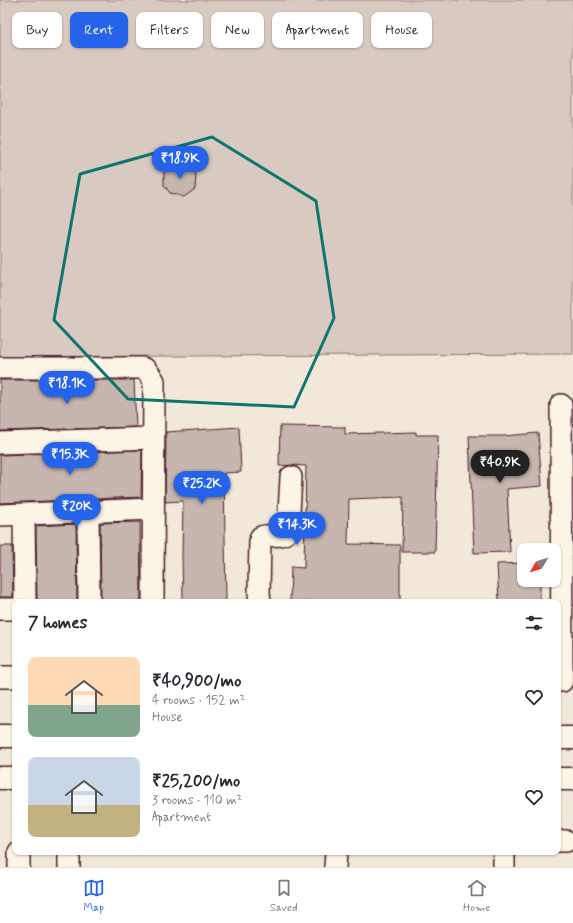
<!DOCTYPE html>
<meta charset="utf-8">
<style>
:root{--surface:#fff;--page:#f2f2f3;--text:#2b2b33;--muted:#7c7c81;--line:#e1e1e2;--accent:#2563eb}
body{margin:0;font-family:Mynerve,sans-serif;background:var(--page);color:var(--text);height:100vh;display:flex;flex-direction:column;font-size:15px;white-space:nowrap}
*{box-sizing:border-box;margin:0}
p{font-size:13px;color:var(--muted)}
.icon{flex:none;width:22px;height:22px;fill:none;stroke:currentColor;stroke-width:2;stroke-linecap:round;stroke-linejoin:round}
.map{position:relative;flex:1;overflow:hidden}
.panel{position:absolute;left:12px;top:599px;width:549px;height:256px;display:flex;flex-direction:column;background:var(--surface);border-radius:8px;box-shadow:0 1px 3px #0004}
.panel>*{flex:none}
.banner{position:absolute;left:12px;top:12px;width:549px;height:36px;display:flex;gap:8px}
.needle{width:26px;rotate:232deg}
.tools{position:absolute;left:517px;top:543px;display:grid;gap:8px}
.tools a{display:grid;place-items:center;width:44px;height:44px;border-radius:8px;background:var(--surface);box-shadow:0 1px 3px #0004;font-size:20px}
.price{position:absolute;translate:-50% -34px;padding:0 9px;border-radius:14px;background:var(--accent);color:#fff;font-size:13px;line-height:26px;filter:drop-shadow(0 1px 2px #0008)}
.price::after{content:'';position:absolute;left:50%;top:24px;width:12px;height:9px;margin-left:-6px;background:inherit;clip-path:polygon(0 0,100% 0,50% 100%)}
.price.active{background:#222;color:#fff}
ul{padding:0;list-style:none}
li{display:flex;align-items:center;gap:12px;height:100px;padding:0 16px}
li span{display:grid;place-items:center;flex:none;width:112px;height:80px;border-radius:8px;color:#555}
li>.icon{margin-inline-start:auto}
span .icon{width:48px;height:48px;fill:#fffc;stroke-width:1}
li b{font-size:17px}
h2{display:flex;justify-content:space-between;align-items:center;height:48px;padding:0 16px;font-size:17px}
.tag{padding:0 14px;border-radius:8px;background:var(--surface);box-shadow:0 1px 3px #0004;font-size:14px;line-height:36px}
.tag.active{background:var(--accent);color:#fff}
.dock{display:flex;justify-content:space-around;align-items:center;height:56px;border-top:1px solid var(--line);background:var(--surface);font-size:11px;color:var(--muted)}
.dock a{display:grid;justify-items:center;gap:2px}
.dock .active{color:var(--accent)}
.map>svg:first-child{display:block}
</style>
<div class="map">
<svg width="573" height="867" viewBox="0 0 573 867">
<rect width="100%" height="100%" fill="#f1e8da"/>
<filter id="ink" filterUnits="userSpaceOnUse"><feTurbulence type="fractalNoise" baseFrequency=".025" numOctaves="2"/><feDisplacementMap in="SourceGraphic" scale="8" xChannelSelector="R" yChannelSelector="G"/><feConvolveMatrix kernelMatrix="1 2 1 2 8 2 1 2 1" color-interpolation-filters="sRGB"/></filter>
<g filter="url(#ink)">
<polygon fill="#d8cac0" stroke="#917476" points="0,0 573,0 573,354 0,357"/>
<g fill="#c7b6af" stroke="#4a1f2b">
<polygon points="176,163 188,166 196,174 195,189 184,197 170,193 164,185 164,171"/>
<polygon points="0,380 134,380 136,427 0,431"/>
<polygon points="280,426 345,427 345,434 416,432 416,435 438,435 435,552 402,552 403,497 349,499 348,544 400,545 400,602 290,602 291,567 304,568 306,466 291,465 279,466"/>
<polygon points="239,427 241,472 224,473 226,602 183,602 182,557 183,501 165,502 166,432"/>
<polygon points="538,433 542,486 507,489 510,552 474,553 469,436 503,436"/>
<polygon points="142,450 141,497 0,503 0,455"/>
<polygon points="140,522 141,602 101,602 100,523"/>
<polygon points="76,524 77,602 37,602 36,526"/>
<polygon points="0,546 12,546 13,597 0,597"/>
<polygon points="524,563 524,580 540,580 540,602 499,602 497,564"/>
</g>
<g fill="none" stroke-linecap="round" stroke-linejoin="round">
<g stroke="#4a1f2b" stroke-width="24">
<g id="street">
<path d="M0 368H142C148 370 150 375 154 381L153 602"/>
<polyline points="561,405 562,681"/>
<polyline points="0,443 153,438"/>
<polyline points="88,512 89,602"/>
<polyline points="24,514 25,602"/>
<polyline points="0,515 153,509"/>
<path d="M260 602 259 593 260 540 261 537C270 533 281 539 288 531L291 477"/>
<polyline points="0,609 15,609"/>
<polyline points="0,677 15,677"/>
<polyline points="558,841 566,841"/>
<polyline points="19,867 19,852"/>
<polyline points="69,867 69,852"/>
<polyline points="335,867 336,852"/>
<polyline points="504,867 504,852"/>
</g>
</g>
<g stroke="#4a1f2b" stroke-width="25">
<g id="secondary">
<polyline points="0,736 15,736"/>
<polyline points="558,738 573,738"/>
<polyline points="0,778 15,778"/>
<polyline points="558,779 573,779"/>
</g>
</g>
<use href="#street" stroke="#fcf5e5" stroke-width="21"/>
<use href="#secondary" stroke="#fcf5e5" stroke-width="22"/>
</g>
</g>
<path fill="none" stroke="#0f766e" stroke-width="3" stroke-linejoin="round" d="M212 137 316 201 334 318 294 407 128 399 54 320 80 174Z"/>
</svg>
<div class="tools">
<a><svg class="needle" viewBox="-14 -14 28 28"><path d="M0-13l5 13h-10z" fill="#e53935"/><path d="M0 13l5-13h-10z" fill="#7c7c81"/></svg></a>
</div>
<b class="price" style="left:180px;top:180px">₹18.9K</b>
<b class="price" style="left:67px;top:405px">₹18.1K</b>
<b class="price" style="left:70px;top:476px">₹15.3K</b>
<b class="price active" style="left:500px;top:484px">₹40.9K</b>
<b class="price" style="left:202px;top:505px">₹25.2K</b>
<b class="price" style="left:77px;top:528px">₹20K</b>
<b class="price" style="left:297px;top:546px">₹14.3K</b>
<div class="banner">
<a class="tag">Buy</a>
<a class="tag active">Rent</a>
<a class="tag">Filters</a>
<a class="tag">New</a>
<a class="tag">Apartment</a>
<a class="tag">House</a>
</div>
<section class="panel">
<h2>7 homes<svg class="icon" aria-label="filters" viewBox="0 0 24 24"><path d="M4 7h16M4 17h16"/><circle cx="9" cy="7" r="2"/><circle cx="15" cy="17" r="2"/></svg></h2>
<ul>
<li><span style="background:linear-gradient(#ffd9b3 60%,#7fa58c 0)"><svg class="icon" aria-label="home" viewBox="0 0 24 24"><path d="M3 11l9-7 9 7M6 9v11h12V9"/></svg></span><div><b>₹40,900/mo</b><p>4 rooms · 152 m²</p><p>House</p></div><svg class="icon" aria-label="heart" viewBox="0 0 24 24"><path d="M12 20l-8-8c-3-5 5-10 8-4 3-6 11-1 8 4z"/></svg></li>
<li><span style="background:linear-gradient(#c9d6e8 60%,#c2b280 0)"><svg class="icon" aria-label="home" viewBox="0 0 24 24"><path d="M3 11l9-7 9 7M6 9v11h12V9"/></svg></span><div><b>₹25,200/mo</b><p>3 rooms · 110 m²</p><p>Apartment</p></div><svg class="icon" aria-label="heart" viewBox="0 0 24 24"><path d="M12 20l-8-8c-3-5 5-10 8-4 3-6 11-1 8 4z"/></svg></li>
</ul>
</section>
</div>
<nav class="dock">
<a class="active"><svg class="icon" aria-label="map" viewBox="0 0 24 24"><path d="M3 6l6-2 6 2 6-2v14l-6 2-6-2-6 2zM9 4v14M15 6v14"/></svg>Map</a>
<a><svg class="icon" aria-label="saved" viewBox="0 0 24 24"><path d="M7 4h10v16l-5-4-5 4z"/></svg>Saved</a>
<a><svg class="icon" aria-label="home" viewBox="0 0 24 24"><path d="M3 11l9-7 9 7M6 9v11h12V9"/></svg>Home</a>
</nav>
